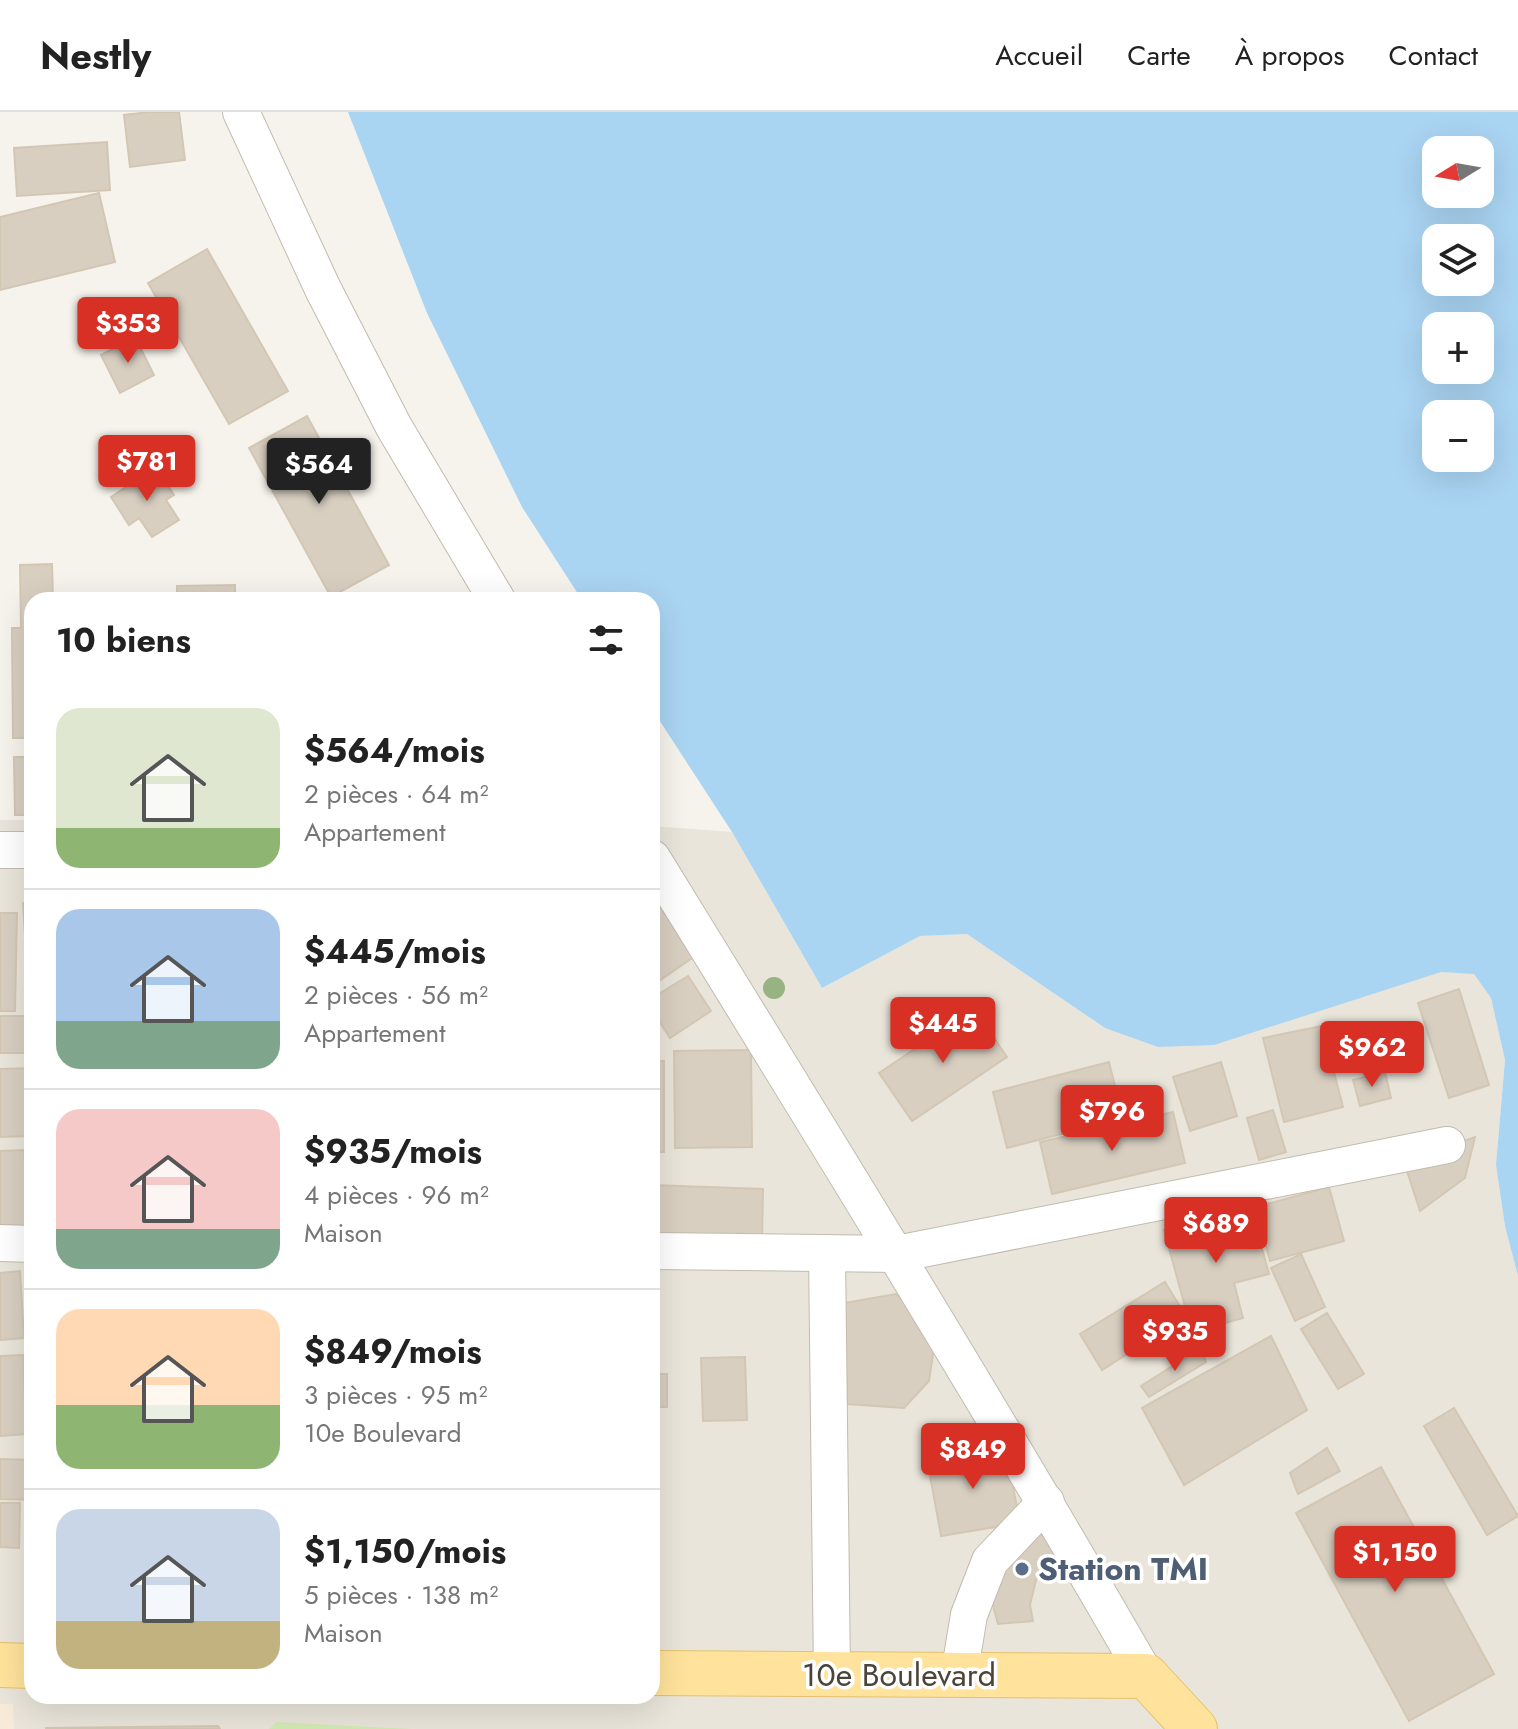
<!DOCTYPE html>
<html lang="fr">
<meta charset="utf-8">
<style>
:root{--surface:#fff;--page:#f6f6f6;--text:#222;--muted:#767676;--line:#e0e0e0;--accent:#d93025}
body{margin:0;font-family:Jost,sans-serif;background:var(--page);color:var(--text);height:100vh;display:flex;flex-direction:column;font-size:30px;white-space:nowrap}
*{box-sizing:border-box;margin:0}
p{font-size:26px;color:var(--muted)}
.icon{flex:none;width:44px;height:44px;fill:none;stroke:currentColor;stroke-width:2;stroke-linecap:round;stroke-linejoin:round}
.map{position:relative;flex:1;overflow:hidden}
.side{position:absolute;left:24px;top:480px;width:636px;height:1112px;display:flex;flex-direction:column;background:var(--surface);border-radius:24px;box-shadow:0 8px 32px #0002}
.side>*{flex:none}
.needle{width:52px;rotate:259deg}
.buttons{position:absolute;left:1422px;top:24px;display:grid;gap:16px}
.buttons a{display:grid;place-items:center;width:72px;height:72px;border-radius:16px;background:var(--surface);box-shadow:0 8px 32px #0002;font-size:40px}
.price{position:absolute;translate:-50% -68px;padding:0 18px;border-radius:8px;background:var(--accent);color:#fff;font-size:26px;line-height:52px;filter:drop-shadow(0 2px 4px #0008)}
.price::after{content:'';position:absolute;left:50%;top:48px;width:24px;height:18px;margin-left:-12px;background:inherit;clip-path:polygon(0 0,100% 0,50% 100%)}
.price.on{background:#222;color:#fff}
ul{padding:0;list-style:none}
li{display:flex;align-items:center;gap:24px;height:200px;padding:0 32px}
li+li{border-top:2px solid var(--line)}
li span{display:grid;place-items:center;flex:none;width:224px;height:160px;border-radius:24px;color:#555}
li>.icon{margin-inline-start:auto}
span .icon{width:96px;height:96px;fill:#fffc;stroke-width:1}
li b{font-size:34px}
h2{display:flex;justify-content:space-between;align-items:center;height:96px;padding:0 32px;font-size:34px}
header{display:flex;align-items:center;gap:48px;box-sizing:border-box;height:112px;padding:0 40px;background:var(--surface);border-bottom:2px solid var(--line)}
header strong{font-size:38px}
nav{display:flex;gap:44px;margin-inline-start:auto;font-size:28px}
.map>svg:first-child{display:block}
</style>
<header>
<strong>Nestly</strong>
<nav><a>Accueil</a><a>Carte</a><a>À propos</a><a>Contact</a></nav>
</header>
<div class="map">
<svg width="1518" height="1617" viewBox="0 0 1518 1617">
<rect width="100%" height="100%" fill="#f6f3ec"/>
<polygon fill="#eae5da" points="0,708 32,708 32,1584 652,1584 652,714 732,720 822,876 920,824 967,822 1105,916 1441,860 1474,861 1491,886 1505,948 1496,1053 1505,1114 1518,1164 1518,1617 0,1617"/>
<polygon fill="#f7ead8" points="0,1592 13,1592 14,1617 0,1617"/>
<polygon fill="#d2eab5" points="277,1610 412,1617 269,1617"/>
<path fill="#a9d4f2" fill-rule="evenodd" d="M348 0H1518V1164L1505 1114 1496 1053 1505 948 1491 886 1474 862 1441 860 1214 933 1158 935 1105 916 967 822 920 824 822 876 732 720 652 597V488H582L522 395 427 201ZM1436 38H1480V82H1436ZM1436 126H1480V170H1436ZM1436 214H1480V258H1436ZM1436 302H1480V346H1436Z"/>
<g fill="#d8cfc1" stroke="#d3c7b4" stroke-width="2">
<polygon points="150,0 179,0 185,48 130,55 124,3"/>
<polygon points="107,30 110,78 17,84 14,36"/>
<polygon points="99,81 115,150 0,178 0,105"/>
<polygon points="207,137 288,279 229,312 148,171"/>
<polygon points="135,225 154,263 120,281 101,243"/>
<polygon points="307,304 389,453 331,485 249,336"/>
<polygon points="156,355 174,383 166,388 179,408 152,425 139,406 129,413 111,385"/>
<polygon points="52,452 53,488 32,488 32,626 13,626 12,516 21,516 20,453"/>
<polygon points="235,473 235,488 177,488 177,474"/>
<polygon points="14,645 32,645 32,703 15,703"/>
<polygon points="652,783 695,844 659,869 652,859"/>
<polygon points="23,791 32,791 32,874 28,874"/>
<polygon points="0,801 17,801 15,899 0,899"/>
<polygon points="688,864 711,899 670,926 652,898 652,886"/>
<polygon points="1459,877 1489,973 1449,986 1418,891"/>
<polygon points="974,897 1007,945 912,1009 879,961"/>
<rect x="0" y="904" width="32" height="37"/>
<polygon points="1322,914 1343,995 1284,1010 1263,926"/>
<polygon points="751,938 752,1035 675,1036 674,939"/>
<rect x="652" y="949" width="12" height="91"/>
<polygon points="1109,950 1123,1006 1007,1036 993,980"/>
<polygon points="1221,950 1237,1004 1190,1019 1173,965"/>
<polygon points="32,956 32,1024 0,1025 0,957"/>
<polygon points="1385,960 1391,986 1360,994 1353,968"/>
<polygon points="1273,998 1286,1040 1259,1048 1247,1006"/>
<polygon points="1173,1000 1185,1051 1052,1082 1040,1030"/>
<polygon points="1475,1025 1465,1066 1420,1099 1404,1050"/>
<polygon points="24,1038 29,1119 0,1121 0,1039"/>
<polygon points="652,1073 763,1077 762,1128 652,1123"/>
<polygon points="1329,1075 1344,1129 1270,1149 1256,1095"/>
<polygon points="1250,1094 1269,1162 1234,1171 1243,1206 1192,1220 1164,1118"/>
<polygon points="1301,1142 1325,1195 1295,1209 1271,1156"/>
<polygon points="20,1159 24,1226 0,1228 0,1161"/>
<polygon points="652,1170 658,1170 659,1209 652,1210"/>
<polygon points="1165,1170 1187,1206 1177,1212 1184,1225 1163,1238 1154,1225 1102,1258 1080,1222"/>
<polygon points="896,1182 923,1204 933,1242 929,1269 904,1296 847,1292 844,1191"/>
<polygon points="1327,1201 1364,1262 1338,1277 1301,1217"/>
<rect x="652" y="1222" width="3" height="32"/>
<polygon points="1271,1224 1307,1298 1184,1373 1142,1296"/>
<polygon points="1201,1236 1206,1250 1149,1285 1141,1274"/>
<polygon points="23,1243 26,1322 0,1324 0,1244"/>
<polygon points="745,1245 747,1308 703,1309 701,1246"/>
<rect x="652" y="1262" width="15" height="33"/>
<polygon points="1454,1296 1518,1404 1487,1423 1424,1314"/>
<polygon points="1005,1334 1020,1411 941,1424 927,1347"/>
<polygon points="1327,1336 1340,1359 1298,1382 1290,1361"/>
<polygon points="0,1347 32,1348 32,1388 0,1387"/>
<polygon points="1381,1355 1494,1562 1409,1609 1296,1401"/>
<polygon points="0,1391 20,1391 19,1436 0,1435"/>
<polygon points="1031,1413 1059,1438 1036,1468 1030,1493 1033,1509 998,1512 992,1490 1005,1446"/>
<polygon points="218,1614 220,1617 45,1616"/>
</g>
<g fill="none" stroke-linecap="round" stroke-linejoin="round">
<g stroke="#c2bbae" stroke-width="38">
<g id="minor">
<polyline points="241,0 323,177 394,315 497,488"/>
<polyline points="0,738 32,738"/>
<path d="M652 746C819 1017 987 1288 1146 1564"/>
<polyline points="0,1131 32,1132"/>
<polyline points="652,1139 897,1142 1447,1033"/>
<polyline points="827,1141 832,1563"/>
<polyline points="959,1563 969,1503 990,1449 1046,1390"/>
</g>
</g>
<g stroke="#e6c16a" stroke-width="46">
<g id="major">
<polyline points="0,1553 32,1554"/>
<polyline points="652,1561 1146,1564 1195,1617"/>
</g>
</g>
<use href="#minor" stroke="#fff" stroke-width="36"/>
<use href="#major" stroke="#ffe39c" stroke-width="44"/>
</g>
<circle fill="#97b381" cx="774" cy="876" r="11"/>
<circle fill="#5c6f8a" stroke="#fff" stroke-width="3" cx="1022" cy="1457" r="8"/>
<g text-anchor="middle" stroke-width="7" stroke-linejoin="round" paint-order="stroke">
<g font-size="32" font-weight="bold" fill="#4e5e75" stroke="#fff" text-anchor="start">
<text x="1038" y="1468">Station TMI</text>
</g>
<g font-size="32" fill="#4b4439" stroke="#fff">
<text x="899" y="1574">10e Boulevard</text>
</g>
</g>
</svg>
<div class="buttons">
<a><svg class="needle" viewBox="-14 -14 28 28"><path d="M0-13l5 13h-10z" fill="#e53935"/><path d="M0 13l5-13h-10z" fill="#767676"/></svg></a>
<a><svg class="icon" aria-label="layers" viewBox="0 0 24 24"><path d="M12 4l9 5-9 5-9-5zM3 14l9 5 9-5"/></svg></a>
<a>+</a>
<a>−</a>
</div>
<b class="price" style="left:128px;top:253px">$353</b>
<b class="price" style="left:147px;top:391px">$781</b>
<b class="price on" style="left:319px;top:394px">$564</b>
<b class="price" style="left:943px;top:953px">$445</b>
<b class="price" style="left:1372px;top:977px">$962</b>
<b class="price" style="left:1112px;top:1041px">$796</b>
<b class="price" style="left:1216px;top:1153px">$689</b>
<b class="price" style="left:1175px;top:1261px">$935</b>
<b class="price" style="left:973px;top:1379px">$849</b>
<b class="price" style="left:1395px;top:1482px">$1,150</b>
<section class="side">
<h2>10 biens<svg class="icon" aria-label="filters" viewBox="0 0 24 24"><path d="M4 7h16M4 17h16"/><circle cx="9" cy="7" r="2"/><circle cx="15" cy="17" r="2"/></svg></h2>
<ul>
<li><span style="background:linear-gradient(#dfe7d0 75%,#8fb573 0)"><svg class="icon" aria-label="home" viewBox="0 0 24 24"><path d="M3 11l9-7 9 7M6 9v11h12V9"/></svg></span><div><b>$564/mois</b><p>2 pièces · 64 m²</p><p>Appartement</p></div></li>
<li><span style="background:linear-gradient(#a9c7e8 70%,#7fa58c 0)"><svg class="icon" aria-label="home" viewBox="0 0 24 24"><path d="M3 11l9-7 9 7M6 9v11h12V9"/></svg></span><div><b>$445/mois</b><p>2 pièces · 56 m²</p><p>Appartement</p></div></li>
<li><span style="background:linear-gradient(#f6c9c9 75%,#7fa58c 0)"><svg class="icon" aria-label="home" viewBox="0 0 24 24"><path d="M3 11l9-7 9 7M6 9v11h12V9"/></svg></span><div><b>$935/mois</b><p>4 pièces · 96 m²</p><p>Maison</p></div></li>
<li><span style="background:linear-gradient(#ffd9b3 60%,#8fb573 0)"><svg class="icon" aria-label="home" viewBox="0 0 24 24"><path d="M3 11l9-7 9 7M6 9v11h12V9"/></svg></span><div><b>$849/mois</b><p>3 pièces · 95 m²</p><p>10e Boulevard</p></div></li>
<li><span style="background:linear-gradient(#c9d6e8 70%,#c2b280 0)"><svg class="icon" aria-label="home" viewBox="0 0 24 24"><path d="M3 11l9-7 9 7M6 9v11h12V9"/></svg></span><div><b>$1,150/mois</b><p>5 pièces · 138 m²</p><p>Maison</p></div></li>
</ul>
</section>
</div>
